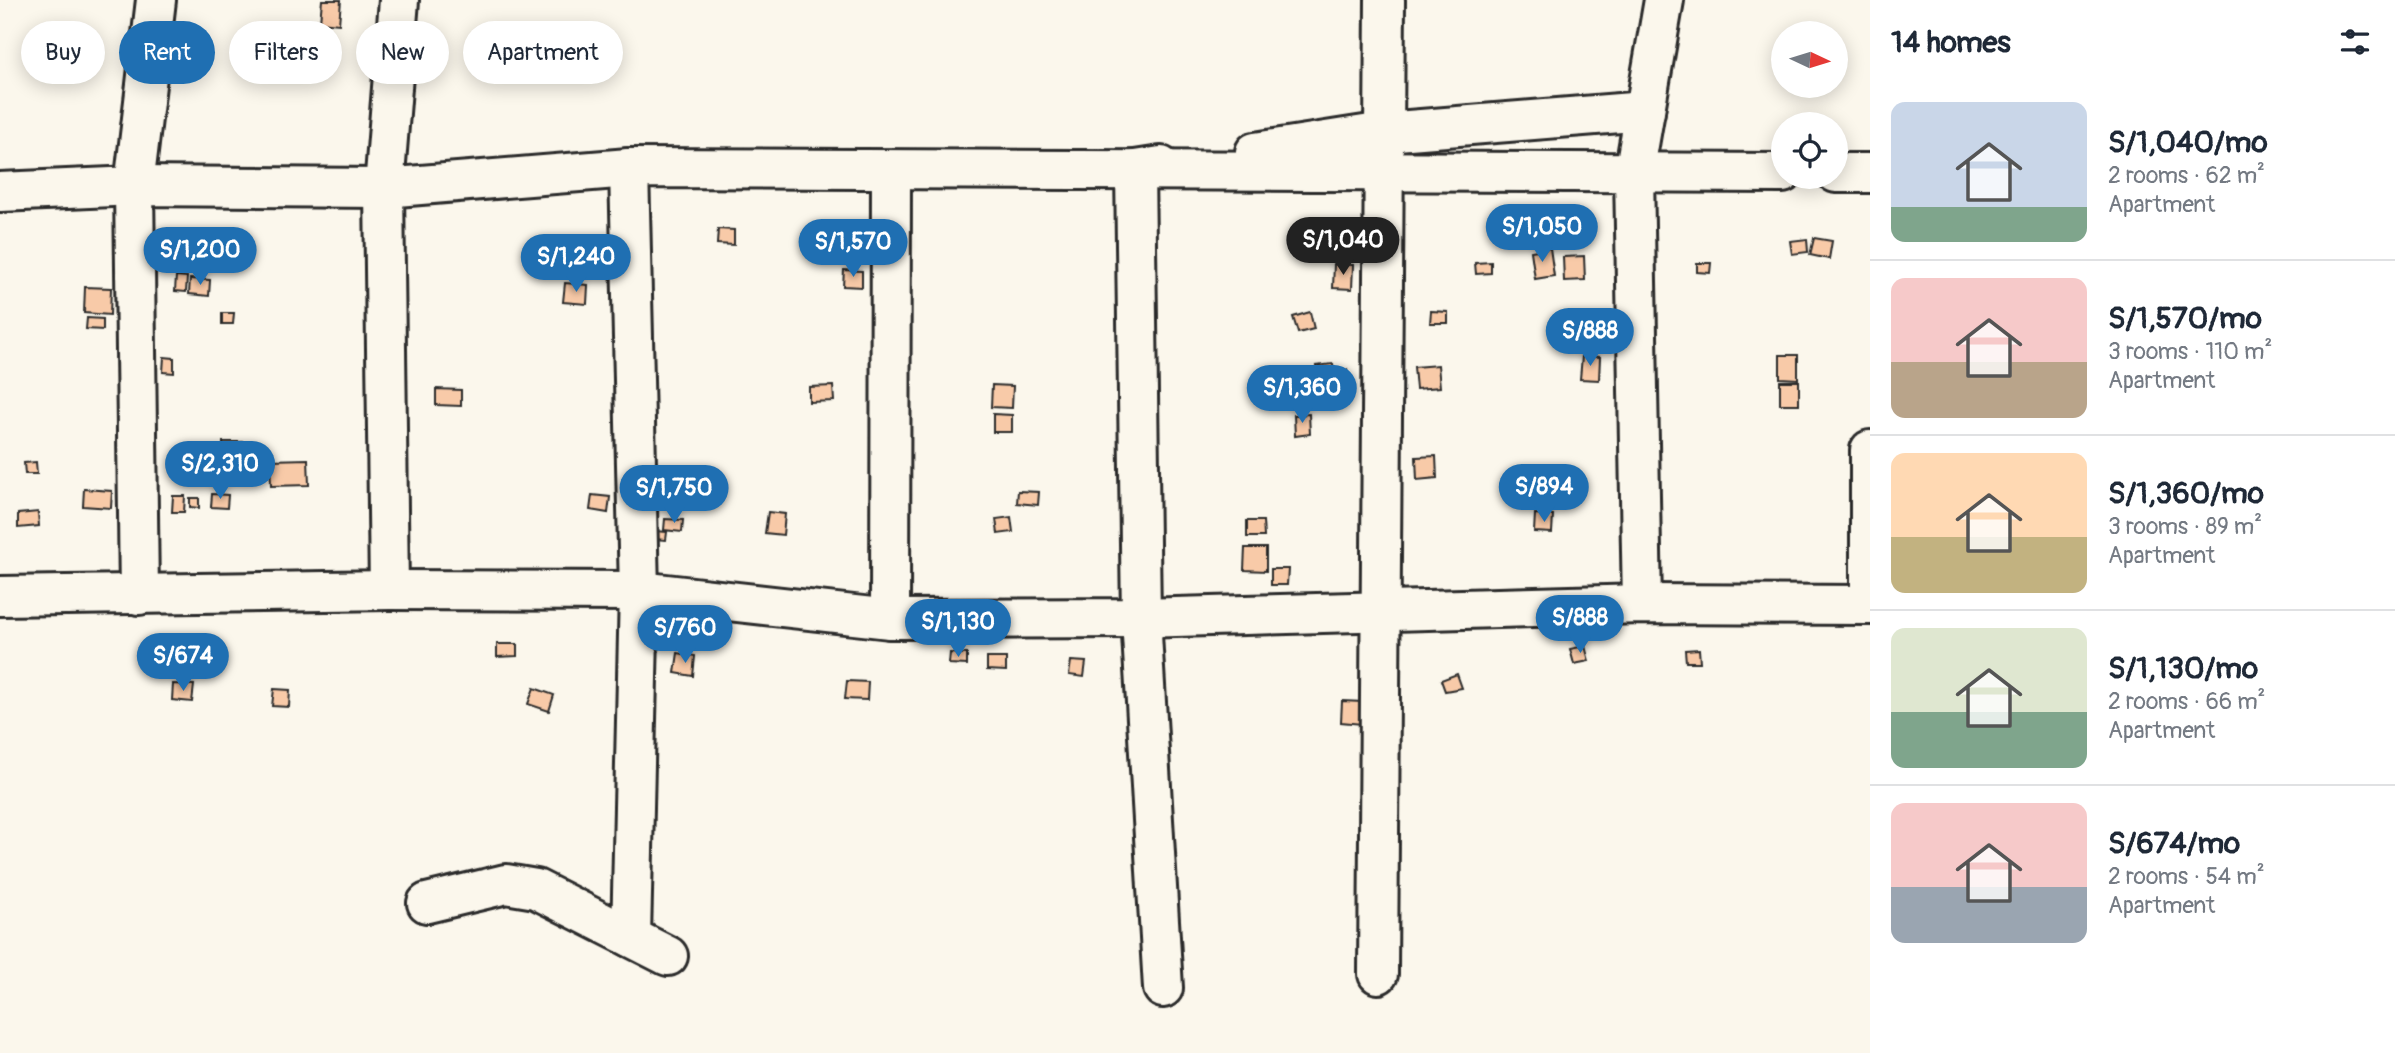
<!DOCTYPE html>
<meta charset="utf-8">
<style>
:root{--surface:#fff;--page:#f2f2f3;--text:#1f2937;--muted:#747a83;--line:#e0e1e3;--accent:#1f6fb2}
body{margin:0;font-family:Pangolin,sans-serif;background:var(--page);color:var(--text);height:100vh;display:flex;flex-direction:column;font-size:26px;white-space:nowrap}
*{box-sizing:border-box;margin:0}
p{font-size:23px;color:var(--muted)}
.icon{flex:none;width:38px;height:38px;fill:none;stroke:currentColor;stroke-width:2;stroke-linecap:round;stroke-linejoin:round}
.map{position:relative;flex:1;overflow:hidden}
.panel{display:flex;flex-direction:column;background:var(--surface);width:525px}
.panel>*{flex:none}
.top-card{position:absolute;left:21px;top:21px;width:665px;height:63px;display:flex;gap:14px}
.needle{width:46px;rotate:94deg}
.buttons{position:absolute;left:1771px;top:21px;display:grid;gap:14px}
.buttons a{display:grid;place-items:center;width:77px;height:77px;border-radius:50%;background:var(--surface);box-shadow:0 4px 18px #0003;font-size:35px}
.price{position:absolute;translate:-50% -60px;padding:0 16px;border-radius:24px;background:var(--accent);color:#fff;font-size:23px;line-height:46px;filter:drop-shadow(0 2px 4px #0008)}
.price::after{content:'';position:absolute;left:50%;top:42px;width:21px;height:16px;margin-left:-10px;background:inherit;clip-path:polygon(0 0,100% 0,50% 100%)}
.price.selected{background:#222;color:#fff}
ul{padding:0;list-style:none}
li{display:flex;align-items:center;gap:21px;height:175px;padding:0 21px}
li+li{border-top:2px solid var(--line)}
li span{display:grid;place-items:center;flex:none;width:196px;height:140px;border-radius:14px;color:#555}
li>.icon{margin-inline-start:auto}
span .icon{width:84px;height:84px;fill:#fffc;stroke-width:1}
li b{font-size:30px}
h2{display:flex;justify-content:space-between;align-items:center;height:84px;padding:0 21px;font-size:30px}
.tag{padding:0 24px;border-radius:32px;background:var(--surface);box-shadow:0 4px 18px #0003;font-size:24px;line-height:63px}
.tag.selected{background:var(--accent);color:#fff}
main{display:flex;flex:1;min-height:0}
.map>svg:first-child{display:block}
</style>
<main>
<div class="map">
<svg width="1870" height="1053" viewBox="0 0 1870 1053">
<rect width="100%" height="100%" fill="#fbf7ec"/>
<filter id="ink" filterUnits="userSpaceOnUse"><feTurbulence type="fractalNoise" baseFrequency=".0143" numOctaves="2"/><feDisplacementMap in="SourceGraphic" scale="14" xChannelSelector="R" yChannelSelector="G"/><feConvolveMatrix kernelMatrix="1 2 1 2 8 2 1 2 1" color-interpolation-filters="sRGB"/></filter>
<g filter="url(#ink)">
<g fill="#f8caa8" stroke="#2b2b2b" stroke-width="2">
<polygon points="322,0 341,0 339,24 320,22"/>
<polygon points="718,229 734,230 734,245 717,244"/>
<polygon points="1814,238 1832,241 1829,259 1810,255"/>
<polygon points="1807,239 1808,252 1792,254 1790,241"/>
<polygon points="1550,248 1554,276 1535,279 1531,251"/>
<polygon points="1584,256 1585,280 1564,281 1563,257"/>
<polygon points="1491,262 1491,273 1476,274 1475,263"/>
<polygon points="1697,263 1711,263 1710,273 1697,272"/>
<polygon points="1334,264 1353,265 1352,289 1333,288"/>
<polygon points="844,270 862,271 862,287 843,286"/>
<polygon points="176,276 187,277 186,292 175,291"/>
<polygon points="190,279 210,280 209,296 189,294"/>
<polygon points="565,283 588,285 587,304 563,302"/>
<polygon points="85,287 111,288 110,315 84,313"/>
<polygon points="1431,311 1448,312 1448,323 1430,323"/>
<polygon points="1310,312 1314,329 1298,333 1293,317"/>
<polygon points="222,313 234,313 233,324 222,324"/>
<polygon points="87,318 103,319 103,330 86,329"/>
<polygon points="1780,355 1798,355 1798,379 1780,378"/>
<polygon points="1582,356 1600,357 1599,380 1580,379"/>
<polygon points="164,357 174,358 174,373 163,372"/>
<polygon points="1333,364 1334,371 1347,370 1348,380 1318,383 1316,366"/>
<polygon points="1438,365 1440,387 1416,389 1414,367"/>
<rect x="1780" y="381" width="19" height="23"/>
<polygon points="992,385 1013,386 1012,408 991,407"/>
<polygon points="833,386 834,401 809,402 809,387"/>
<polygon points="436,389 461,390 461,406 436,405"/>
<polygon points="993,414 1012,415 1012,432 993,432"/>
<polygon points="1309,414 1310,434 1295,436 1294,415"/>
<polygon points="223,442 248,442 247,447 264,447 264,460 223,458"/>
<polygon points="1436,456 1437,478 1417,480 1416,457"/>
<polygon points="308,459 309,485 271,486 270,460"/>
<polygon points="36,462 37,474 25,474 24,463"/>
<polygon points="84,489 112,491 111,508 83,506"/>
<polygon points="1018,491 1039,492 1038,505 1017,503"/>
<polygon points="212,494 228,495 227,508 211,507"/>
<polygon points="592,495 610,497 608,513 590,510"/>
<polygon points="173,496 185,496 184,512 172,512"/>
<polygon points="190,498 199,498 199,508 190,507"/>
<polygon points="38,512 39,526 18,528 18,514"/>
<polygon points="768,512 785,514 783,535 765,533"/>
<polygon points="1535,514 1553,515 1552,533 1534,532"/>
<polygon points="1011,517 1013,532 998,534 996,519"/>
<polygon points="665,519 683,520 682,532 664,530"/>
<polygon points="1247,521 1263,521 1264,537 1247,537"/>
<polygon points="655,531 667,532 666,540 654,539"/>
<polygon points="1245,548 1266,548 1266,571 1244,570"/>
<polygon points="1271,569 1288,569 1287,585 1271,585"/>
<polygon points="497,644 517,644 517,656 497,657"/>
<polygon points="1585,646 1589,661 1574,664 1570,649"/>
<polygon points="1699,649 1700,662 1686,662 1685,650"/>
<polygon points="678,653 695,656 693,676 675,673"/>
<polygon points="950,653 967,654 967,665 949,664"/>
<polygon points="987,658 1006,658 1006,671 987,670"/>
<polygon points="1071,661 1086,662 1084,677 1069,675"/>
<polygon points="1457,674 1462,688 1445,691 1441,680"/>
<polygon points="847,681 868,682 867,700 845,699"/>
<polygon points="173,684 194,685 192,702 172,700"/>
<polygon points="534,688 554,695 549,711 528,704"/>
<polygon points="274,689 290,690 289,707 272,706"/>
<polygon points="1342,701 1363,702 1362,724 1341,722"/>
</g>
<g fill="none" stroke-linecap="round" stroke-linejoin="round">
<g stroke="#2b2b2b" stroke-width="44">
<g id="minor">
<polyline points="1255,152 1384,132 1645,111"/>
<polyline points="1161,166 1135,170 1141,618 1163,988"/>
<polyline points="629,168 639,591 631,937"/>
<polyline points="1836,173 1870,173"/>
<polyline points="0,192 134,186 384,188 629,168 1783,173"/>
<polyline points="389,590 384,188 399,0"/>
<polyline points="139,595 134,186 156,0"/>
<polyline points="0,596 389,590 639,591 890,619 1141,618 1642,604 1870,605"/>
<polyline points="1642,604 1634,174 1664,0"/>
<polyline points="1870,605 1870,450"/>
<polyline points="890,619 891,170"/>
<polyline points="427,903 506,884 536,889 668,956"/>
<polyline points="1378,974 1385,0"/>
</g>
</g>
<use href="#minor" stroke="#fbf7ec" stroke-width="38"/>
</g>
</g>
</svg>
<div class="buttons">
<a><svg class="needle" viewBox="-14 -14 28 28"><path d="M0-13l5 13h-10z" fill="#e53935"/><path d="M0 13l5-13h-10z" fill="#747a83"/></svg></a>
<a><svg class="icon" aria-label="locate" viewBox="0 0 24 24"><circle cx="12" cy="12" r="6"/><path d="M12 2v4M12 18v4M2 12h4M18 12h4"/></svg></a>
</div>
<b class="price" style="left:1542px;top:264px">S/1,050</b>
<b class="price selected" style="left:1343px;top:277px">S/1,040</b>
<b class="price" style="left:853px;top:279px">S/1,570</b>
<b class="price" style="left:200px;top:287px">S/1,200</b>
<b class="price" style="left:576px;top:294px">S/1,240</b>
<b class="price" style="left:1590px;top:368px">S/888</b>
<b class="price" style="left:1302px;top:425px">S/1,360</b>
<b class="price" style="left:220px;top:501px">S/2,310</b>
<b class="price" style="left:1544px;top:524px">S/894</b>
<b class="price" style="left:674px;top:525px">S/1,750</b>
<b class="price" style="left:1580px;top:655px">S/888</b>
<b class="price" style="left:958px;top:659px">S/1,130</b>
<b class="price" style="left:685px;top:665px">S/760</b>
<b class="price" style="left:183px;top:693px">S/674</b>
<div class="top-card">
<a class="tag">Buy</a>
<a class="tag selected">Rent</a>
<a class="tag">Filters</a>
<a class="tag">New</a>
<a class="tag">Apartment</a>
</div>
</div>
<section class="panel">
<h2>14 homes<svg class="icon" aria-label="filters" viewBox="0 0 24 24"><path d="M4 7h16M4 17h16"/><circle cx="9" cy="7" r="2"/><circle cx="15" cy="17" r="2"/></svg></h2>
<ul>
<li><span style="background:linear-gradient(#c9d6e8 75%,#7fa58c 0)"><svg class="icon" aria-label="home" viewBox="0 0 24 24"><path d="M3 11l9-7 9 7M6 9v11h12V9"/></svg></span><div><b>S/1,040/mo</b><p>2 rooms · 62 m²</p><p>Apartment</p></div></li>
<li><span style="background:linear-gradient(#f6c9c9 60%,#b9a48a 0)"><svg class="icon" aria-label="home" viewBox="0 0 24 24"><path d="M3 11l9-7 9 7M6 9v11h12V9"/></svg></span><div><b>S/1,570/mo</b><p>3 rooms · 110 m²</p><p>Apartment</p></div></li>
<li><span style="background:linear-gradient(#ffd9b3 60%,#c2b280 0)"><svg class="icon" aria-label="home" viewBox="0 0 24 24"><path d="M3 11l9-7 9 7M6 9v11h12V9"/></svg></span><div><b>S/1,360/mo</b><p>3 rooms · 89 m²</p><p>Apartment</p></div></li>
<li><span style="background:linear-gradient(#dfe7d0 60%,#7fa58c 0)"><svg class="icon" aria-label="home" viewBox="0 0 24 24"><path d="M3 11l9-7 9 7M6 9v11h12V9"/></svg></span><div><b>S/1,130/mo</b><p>2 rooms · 66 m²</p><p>Apartment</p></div></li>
<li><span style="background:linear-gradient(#f6c9c9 60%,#9aa5b1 0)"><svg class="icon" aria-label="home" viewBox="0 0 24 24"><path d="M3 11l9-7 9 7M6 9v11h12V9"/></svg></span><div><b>S/674/mo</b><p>2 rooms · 54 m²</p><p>Apartment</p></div></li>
</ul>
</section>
</main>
